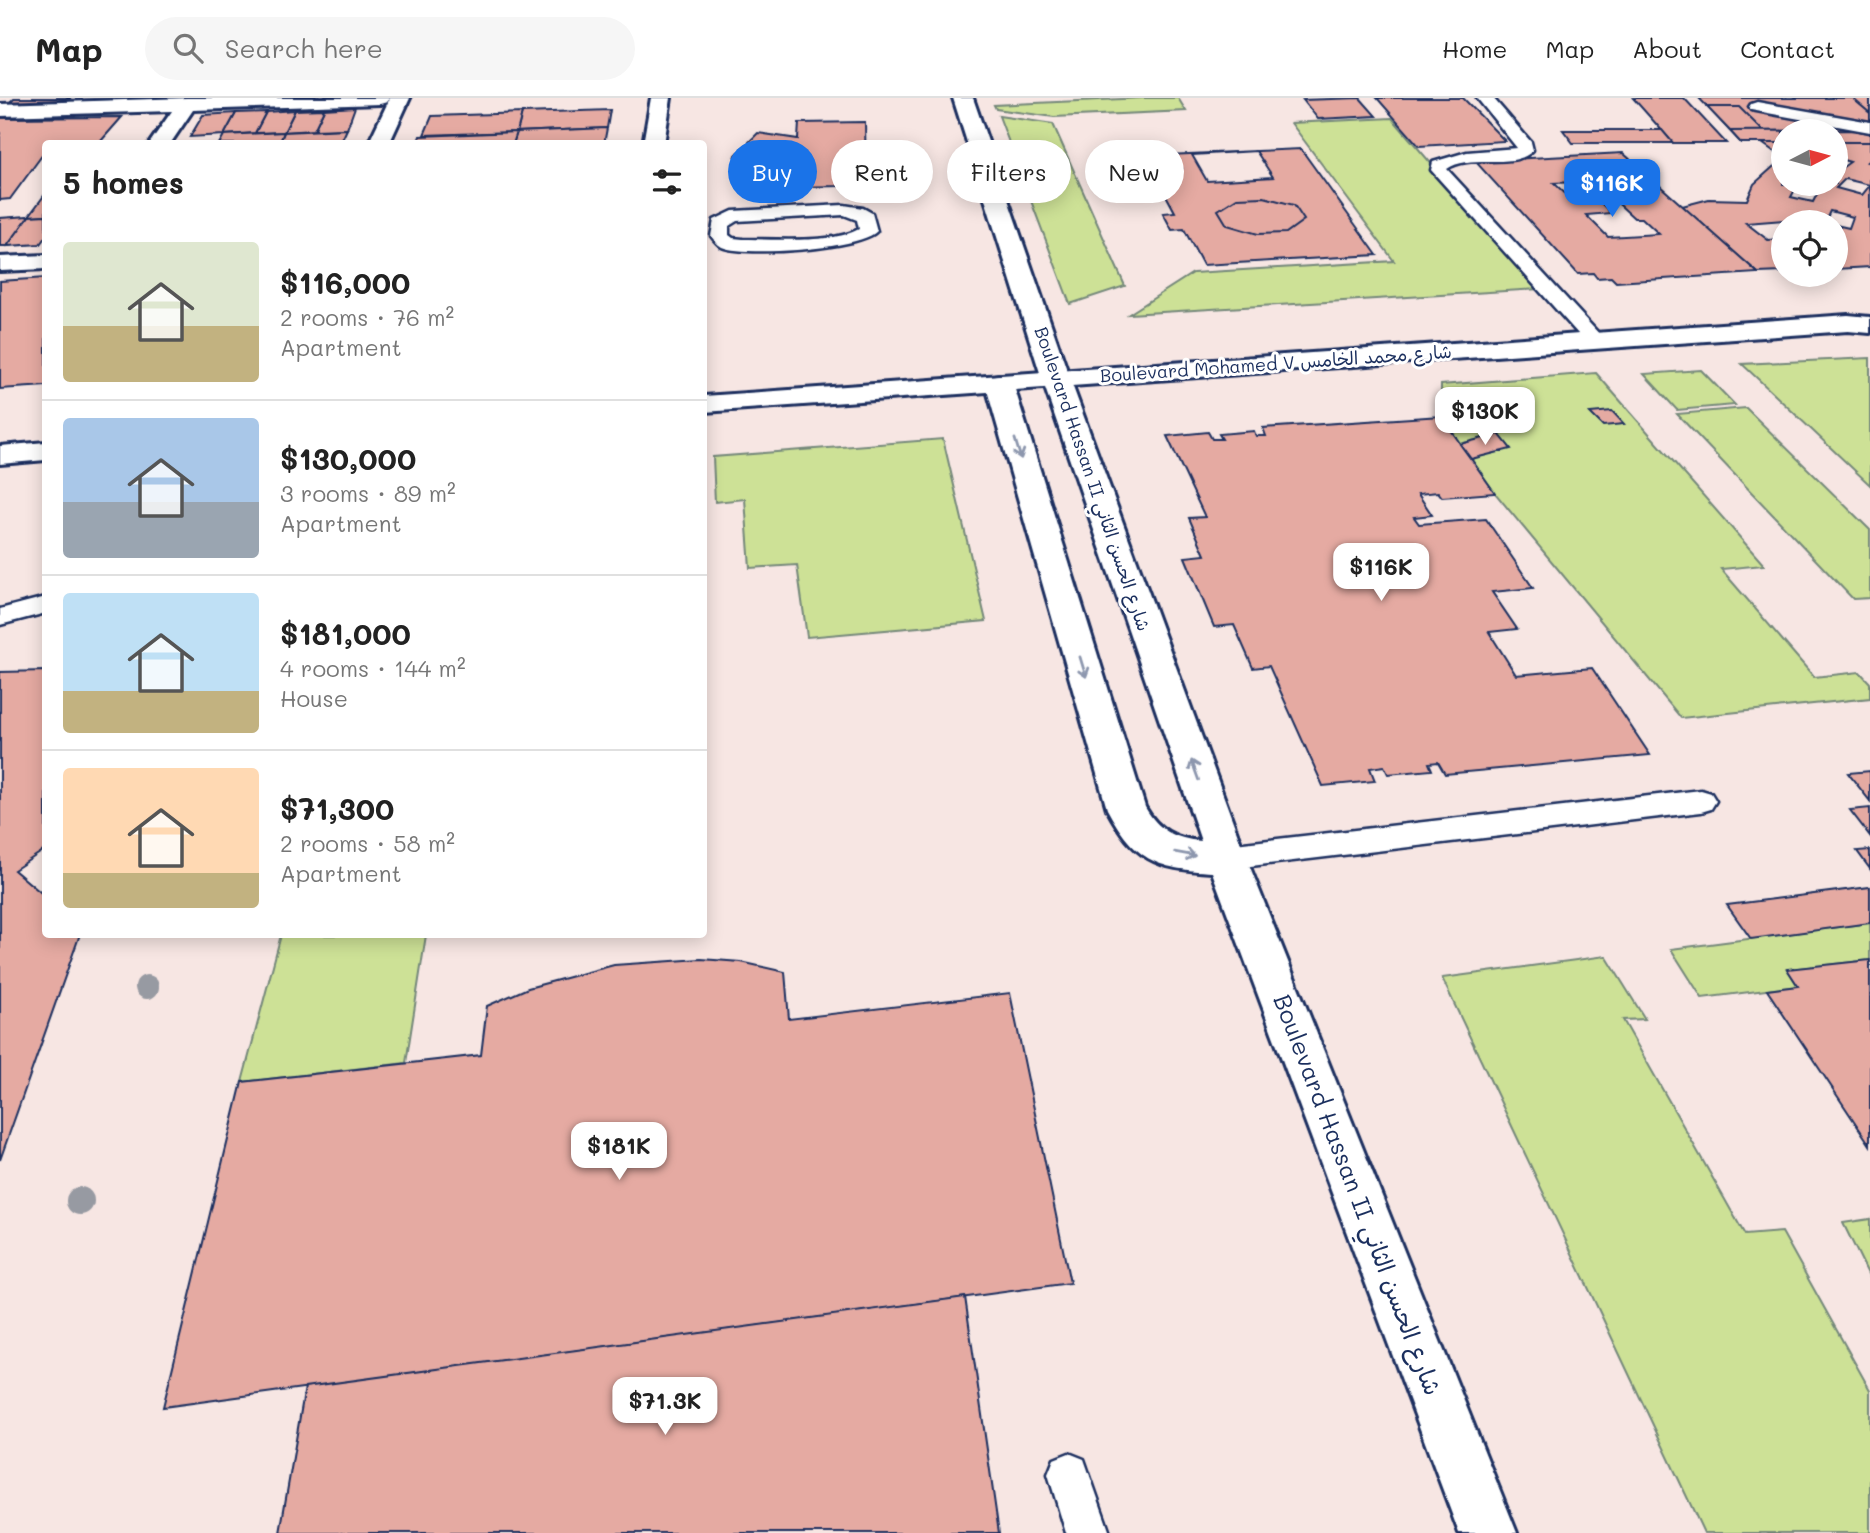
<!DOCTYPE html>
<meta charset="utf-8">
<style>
:root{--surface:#fff;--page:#f6f6f6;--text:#222;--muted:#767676;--line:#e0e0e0;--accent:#1a73e8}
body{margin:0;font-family:Mali,"Playpen Sans Arabic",sans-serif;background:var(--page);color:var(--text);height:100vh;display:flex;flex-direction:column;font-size:26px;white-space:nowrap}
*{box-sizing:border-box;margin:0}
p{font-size:23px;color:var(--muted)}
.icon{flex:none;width:38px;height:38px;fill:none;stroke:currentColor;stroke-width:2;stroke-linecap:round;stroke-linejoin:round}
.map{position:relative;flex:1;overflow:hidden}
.drawer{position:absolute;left:42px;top:42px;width:665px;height:798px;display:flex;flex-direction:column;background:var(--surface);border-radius:7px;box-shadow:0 4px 18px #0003}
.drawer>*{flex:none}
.hud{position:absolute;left:728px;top:42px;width:665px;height:63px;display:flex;gap:14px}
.needle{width:46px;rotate:84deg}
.tools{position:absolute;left:1771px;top:21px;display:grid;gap:14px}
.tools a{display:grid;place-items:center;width:77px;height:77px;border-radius:50%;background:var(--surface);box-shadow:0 4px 18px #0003;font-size:35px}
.price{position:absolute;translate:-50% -60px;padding:0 16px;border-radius:14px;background:#fff;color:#222;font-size:23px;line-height:46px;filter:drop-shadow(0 2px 4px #0008)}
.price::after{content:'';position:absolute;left:50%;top:42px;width:21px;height:16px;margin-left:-10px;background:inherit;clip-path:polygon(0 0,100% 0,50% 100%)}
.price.on{background:var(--accent);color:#fff}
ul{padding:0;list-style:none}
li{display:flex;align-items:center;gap:21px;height:175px;padding:0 21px}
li+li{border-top:2px solid var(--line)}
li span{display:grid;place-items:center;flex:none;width:196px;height:140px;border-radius:7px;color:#555}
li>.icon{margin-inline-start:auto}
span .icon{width:84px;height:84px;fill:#fffc;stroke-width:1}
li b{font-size:30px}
h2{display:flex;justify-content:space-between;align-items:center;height:84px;padding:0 21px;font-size:30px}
.tag{padding:0 24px;border-radius:32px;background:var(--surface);box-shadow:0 4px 18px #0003;font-size:24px;line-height:63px}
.tag.on{background:var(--accent);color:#fff}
header{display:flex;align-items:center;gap:42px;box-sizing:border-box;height:98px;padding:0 35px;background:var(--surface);border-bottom:2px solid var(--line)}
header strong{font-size:33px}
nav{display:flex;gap:38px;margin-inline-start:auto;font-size:24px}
.search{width:490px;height:63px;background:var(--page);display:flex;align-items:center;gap:18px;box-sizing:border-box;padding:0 24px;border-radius:38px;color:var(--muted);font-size:26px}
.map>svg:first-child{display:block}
</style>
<header>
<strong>Map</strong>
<div class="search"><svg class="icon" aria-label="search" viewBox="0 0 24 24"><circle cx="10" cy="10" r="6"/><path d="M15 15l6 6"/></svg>Search here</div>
<nav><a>Home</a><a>Map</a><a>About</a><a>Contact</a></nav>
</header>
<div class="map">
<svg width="1870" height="1435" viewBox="0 0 1870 1435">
<rect width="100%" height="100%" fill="#f7e6e3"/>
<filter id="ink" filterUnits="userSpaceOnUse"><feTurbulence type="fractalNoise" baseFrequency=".0143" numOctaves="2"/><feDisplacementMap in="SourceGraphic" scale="14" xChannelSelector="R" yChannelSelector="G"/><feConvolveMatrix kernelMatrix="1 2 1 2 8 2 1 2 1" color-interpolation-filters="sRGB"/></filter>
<g filter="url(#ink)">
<g fill="#cde196" stroke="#74887a" stroke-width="2">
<polygon points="1144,0 1178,0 1186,13 1054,19 996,11 994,7"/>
<polygon points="999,18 1053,26 1125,188 1070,206"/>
<polygon points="1392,20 1539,191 1129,216 1193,175 1394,163 1291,25"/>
<polygon points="1870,260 1870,387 1742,266"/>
<polygon points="1701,272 1735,307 1677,312 1644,276"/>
<polygon points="1596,275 1764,467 1721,471 1814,579 1860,574 1870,585 1870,600 1681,620 1495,395 1471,361 1510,350 1499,336 1460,346 1441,318 1441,287"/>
<polygon points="1746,310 1870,432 1870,500 1853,501 1677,316"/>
<polygon points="943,341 986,523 807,539 797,467 750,470 745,401 715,404 713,359"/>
<polygon points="1870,825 1870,862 1788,871 1798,888 1702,900 1671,851"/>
<polygon points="281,837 426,837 406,965 242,984"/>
<polygon points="1606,858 1645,921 1623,922 1745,1137 1782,1134 1870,1292 1870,1435 1704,1435 1442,880"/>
<polygon points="1870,1121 1870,1180 1843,1125"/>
</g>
<g fill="#e5aaa2" stroke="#1b2f5e" stroke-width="2" fill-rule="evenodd">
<polygon points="14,0 70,0 66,5 7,7"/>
<polygon points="1360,0 1376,18 1318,21 1303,2"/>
<polygon points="1377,0 1463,0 1505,43 1419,48"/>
<polygon points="1633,0 1684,0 1726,45 1673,45"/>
<polygon points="1699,0 1870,0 1870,44 1836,44 1836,33 1783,33 1783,45 1741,45"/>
<polygon points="1852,0 1870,0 1870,15"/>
<polygon points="355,9 347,31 314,32 324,11"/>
<polygon points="1707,9 1739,9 1763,33 1730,33"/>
<polygon points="324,11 314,32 284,34 295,12"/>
<polygon points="295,12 284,34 255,35 266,14"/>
<polygon points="610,12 607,30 517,34 522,15"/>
<polygon points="266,14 255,35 224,37 236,15"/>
<polygon points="236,15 224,37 190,39 203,17"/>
<polygon points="522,15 517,34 424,37 432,18"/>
<polygon points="122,19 101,43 46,46 46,52 10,101 0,102 0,20"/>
<polygon points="865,24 866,78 840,78 840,88 795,89 797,67 735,58 758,35 798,41 799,25"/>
<polygon points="607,30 604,46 513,46 517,34"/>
<polygon points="347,31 341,44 279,46 284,34"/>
<polygon points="1563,32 1662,32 1673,45 1573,45"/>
<polygon points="1870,32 1870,44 1836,44 1836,33 1783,33 1783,45 1741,45 1730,33"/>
<polygon points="284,34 279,46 219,46 224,37"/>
<polygon points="517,34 513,46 417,46 420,38"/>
<path d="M1836 44H1870V62L1867 64 1870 65V169L1836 171V127L1849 130 1853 119 1830 113 1825 124 1784 122 1746 125 1768 142 1783 141V174L1758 175 1682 108 1709 101 1747 102 1754 86 1783 60 1762 45H1783V86H1836V74L1850 64 1836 60ZM1845 81 1870 87 1862 97 1836 90ZM1797 88 1819 92 1813 104 1791 99Z"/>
<path d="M1301 51 1377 157 1203 167 1184 131 1172 132 1163 115 1175 114 1145 58ZM1256 53 1273 79 1207 83 1192 57Z"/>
<path d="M1623 55 1758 175 1616 184 1611 179 1597 180 1593 175 1578 176 1475 63ZM1602 83 1619 98H1610L1634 120H1642L1659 136 1608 139 1586 117 1611 115 1600 104 1575 105 1554 85Z"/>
<polygon points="1176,59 1182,70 1158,71 1152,60"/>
<polygon points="46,95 46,117 29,118"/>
<polygon points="1264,99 1294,107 1304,122 1286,135 1258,136 1227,127 1218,112 1237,100"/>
<polygon points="46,117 46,138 40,146 7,148 29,118"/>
<polygon points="29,118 7,148 0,148 0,120"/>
<polygon points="46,180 46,288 0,291 0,183"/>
<polygon points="1612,313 1624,326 1603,328 1590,315"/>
<polygon points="1441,318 1495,395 1442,399 1438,394 1418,396 1432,417 1414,419 1419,426 1486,421 1533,490 1492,494 1517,531 1489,534 1516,577 1592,570 1650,657 1445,676 1438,664 1429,665 1432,672 1388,676 1384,668 1370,670 1375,683 1323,688 1269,568 1253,570 1234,527 1214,529 1185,459 1205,457 1189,420 1205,419 1167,338 1208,334 1212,341 1222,341 1219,336 1254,333 1256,338 1266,338 1263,330"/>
<polygon points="1499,336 1511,351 1471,361 1460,346"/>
<polygon points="46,573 46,751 14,772 46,799 46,836 80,836 0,1062 0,574"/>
<polygon points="1870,673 1870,703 1848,675"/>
<polygon points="1870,710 1870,738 1850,712"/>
<polygon points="1870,752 1870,771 1857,753"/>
<polygon points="1870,789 1870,825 1751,841 1727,807"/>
<polygon points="701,861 741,864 785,874 789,921 1010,895 1070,1185 163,1309 242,984 481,957 487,908 528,890 614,867"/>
<polygon points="1870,862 1870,1047 1767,892 1798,888 1787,871"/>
<polygon points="965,1199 999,1435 280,1435 305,1289"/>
</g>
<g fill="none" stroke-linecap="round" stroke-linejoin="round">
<g stroke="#1b2f5e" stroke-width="5">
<g id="service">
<path d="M1477 0H1493L1531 44 1533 52C1515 73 1471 54 1447 71L1602 239 1605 243 1602 247H1588L1431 72 1433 64 1467 54 1517 50Z"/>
<polygon points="1757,4 1870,24 1870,34 1751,12 1749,9 1751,6"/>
<path d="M844 107 863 110 872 115 877 133C862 151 744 159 722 149 718 147 714 142 711 138L714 122 733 113ZM844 117 857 122 859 131C833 146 774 141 743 141L733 140 729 137V128L737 123Z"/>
<polygon points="46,499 46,515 0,527 0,511"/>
<polygon points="1701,692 1711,695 1716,703 1711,711 1701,714 1226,771 1215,767 1211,759 1215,751 1226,747"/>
<polygon points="1069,1355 1084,1361 1110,1435 1066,1435 1048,1376 1054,1361"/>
</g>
</g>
<g stroke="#1b2f5e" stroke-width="6">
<g id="minor">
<polygon points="187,0 390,0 387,4 380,6 193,12 170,46 149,46 172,13 0,18 0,6"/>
<polygon points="390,0 410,0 389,46 368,46"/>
<polygon points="651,0 671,0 664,46 643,46"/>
<path d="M953 0H973L1070 281 1246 759 1517 1435H1459L1212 774C1155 771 1134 761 1107 711L985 285 989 279 999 277 1009 279 1013 285 1145 709C1158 732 1175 741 1201 743L1042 281Z"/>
<polygon points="46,157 46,171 0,173 0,159"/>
</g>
</g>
<g stroke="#1b2f5e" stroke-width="6">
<g id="tertiary">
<polygon points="1848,217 1870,219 1870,235 1848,233 704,314 704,298"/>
<polygon points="46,344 46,362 0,366 0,348"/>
</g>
</g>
<use href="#service" fill="#fff" fill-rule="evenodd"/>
<use href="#minor" fill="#fff" fill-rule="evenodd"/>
<use href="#tertiary" fill="#fff" fill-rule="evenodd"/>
</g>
<g fill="#979aa2">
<circle cx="147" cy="889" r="12"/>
<circle cx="80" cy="1103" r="14"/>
</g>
<defs><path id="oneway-shaft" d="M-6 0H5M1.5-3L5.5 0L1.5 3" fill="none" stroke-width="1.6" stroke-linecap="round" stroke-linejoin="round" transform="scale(1.75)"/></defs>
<g stroke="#8d97ae">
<use href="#oneway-shaft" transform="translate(1018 351) rotate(73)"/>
<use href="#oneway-shaft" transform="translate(1083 569) rotate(73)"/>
<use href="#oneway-shaft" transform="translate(1195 672) rotate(-110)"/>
<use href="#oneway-shaft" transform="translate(1185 756) rotate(10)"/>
</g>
</g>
<g text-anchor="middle" stroke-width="6" stroke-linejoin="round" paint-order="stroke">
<g font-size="18" fill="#1b2f5e" stroke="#fff">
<text transform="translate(1276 266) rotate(-4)" y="6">Boulevard Mohamed V شارع محمد الخامس</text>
<text transform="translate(1092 381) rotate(71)" y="6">Boulevard Hassan II شارع الحسن الثاني</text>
</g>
<g font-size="24" fill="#1b2f5e" stroke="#fff">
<text transform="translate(1357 1097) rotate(69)" y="8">Boulevard Hassan II شارع الحسن الثاني</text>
</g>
</g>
</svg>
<div class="tools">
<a><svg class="needle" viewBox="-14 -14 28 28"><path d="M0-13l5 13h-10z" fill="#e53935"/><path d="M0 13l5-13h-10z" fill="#767676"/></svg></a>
<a><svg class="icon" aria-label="locate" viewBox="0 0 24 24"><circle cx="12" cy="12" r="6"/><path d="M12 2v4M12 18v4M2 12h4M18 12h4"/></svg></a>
</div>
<b class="price on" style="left:1612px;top:121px">$116K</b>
<b class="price" style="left:1485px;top:349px">$130K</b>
<b class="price" style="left:1381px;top:505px">$116K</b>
<b class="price" style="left:619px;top:1084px">$181K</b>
<b class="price" style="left:665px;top:1339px">$71.3K</b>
<div class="hud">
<a class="tag on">Buy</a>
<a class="tag">Rent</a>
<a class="tag">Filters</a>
<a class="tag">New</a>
</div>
<section class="drawer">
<h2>5 homes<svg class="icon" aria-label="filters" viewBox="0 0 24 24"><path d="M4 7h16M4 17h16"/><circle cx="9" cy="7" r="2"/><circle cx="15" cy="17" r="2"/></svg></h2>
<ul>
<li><span style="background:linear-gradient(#dfe7d0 60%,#c2b280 0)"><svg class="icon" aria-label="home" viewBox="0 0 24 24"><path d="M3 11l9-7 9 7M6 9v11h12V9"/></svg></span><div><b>$116,000</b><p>2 rooms · 76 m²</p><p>Apartment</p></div></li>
<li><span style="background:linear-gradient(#a9c7e8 60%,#9aa5b1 0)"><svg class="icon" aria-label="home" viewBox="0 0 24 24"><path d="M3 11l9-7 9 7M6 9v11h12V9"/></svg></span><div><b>$130,000</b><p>3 rooms · 89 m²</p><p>Apartment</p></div></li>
<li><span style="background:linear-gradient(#bfe0f5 70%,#c2b280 0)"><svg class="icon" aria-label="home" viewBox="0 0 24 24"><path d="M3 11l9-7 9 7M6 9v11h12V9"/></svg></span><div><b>$181,000</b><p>4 rooms · 144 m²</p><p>House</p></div></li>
<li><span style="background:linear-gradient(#ffd9b3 75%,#c2b280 0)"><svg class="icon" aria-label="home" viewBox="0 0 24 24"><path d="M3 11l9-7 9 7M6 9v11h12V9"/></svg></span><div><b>$71,300</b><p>2 rooms · 58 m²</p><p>Apartment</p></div></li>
</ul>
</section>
</div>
